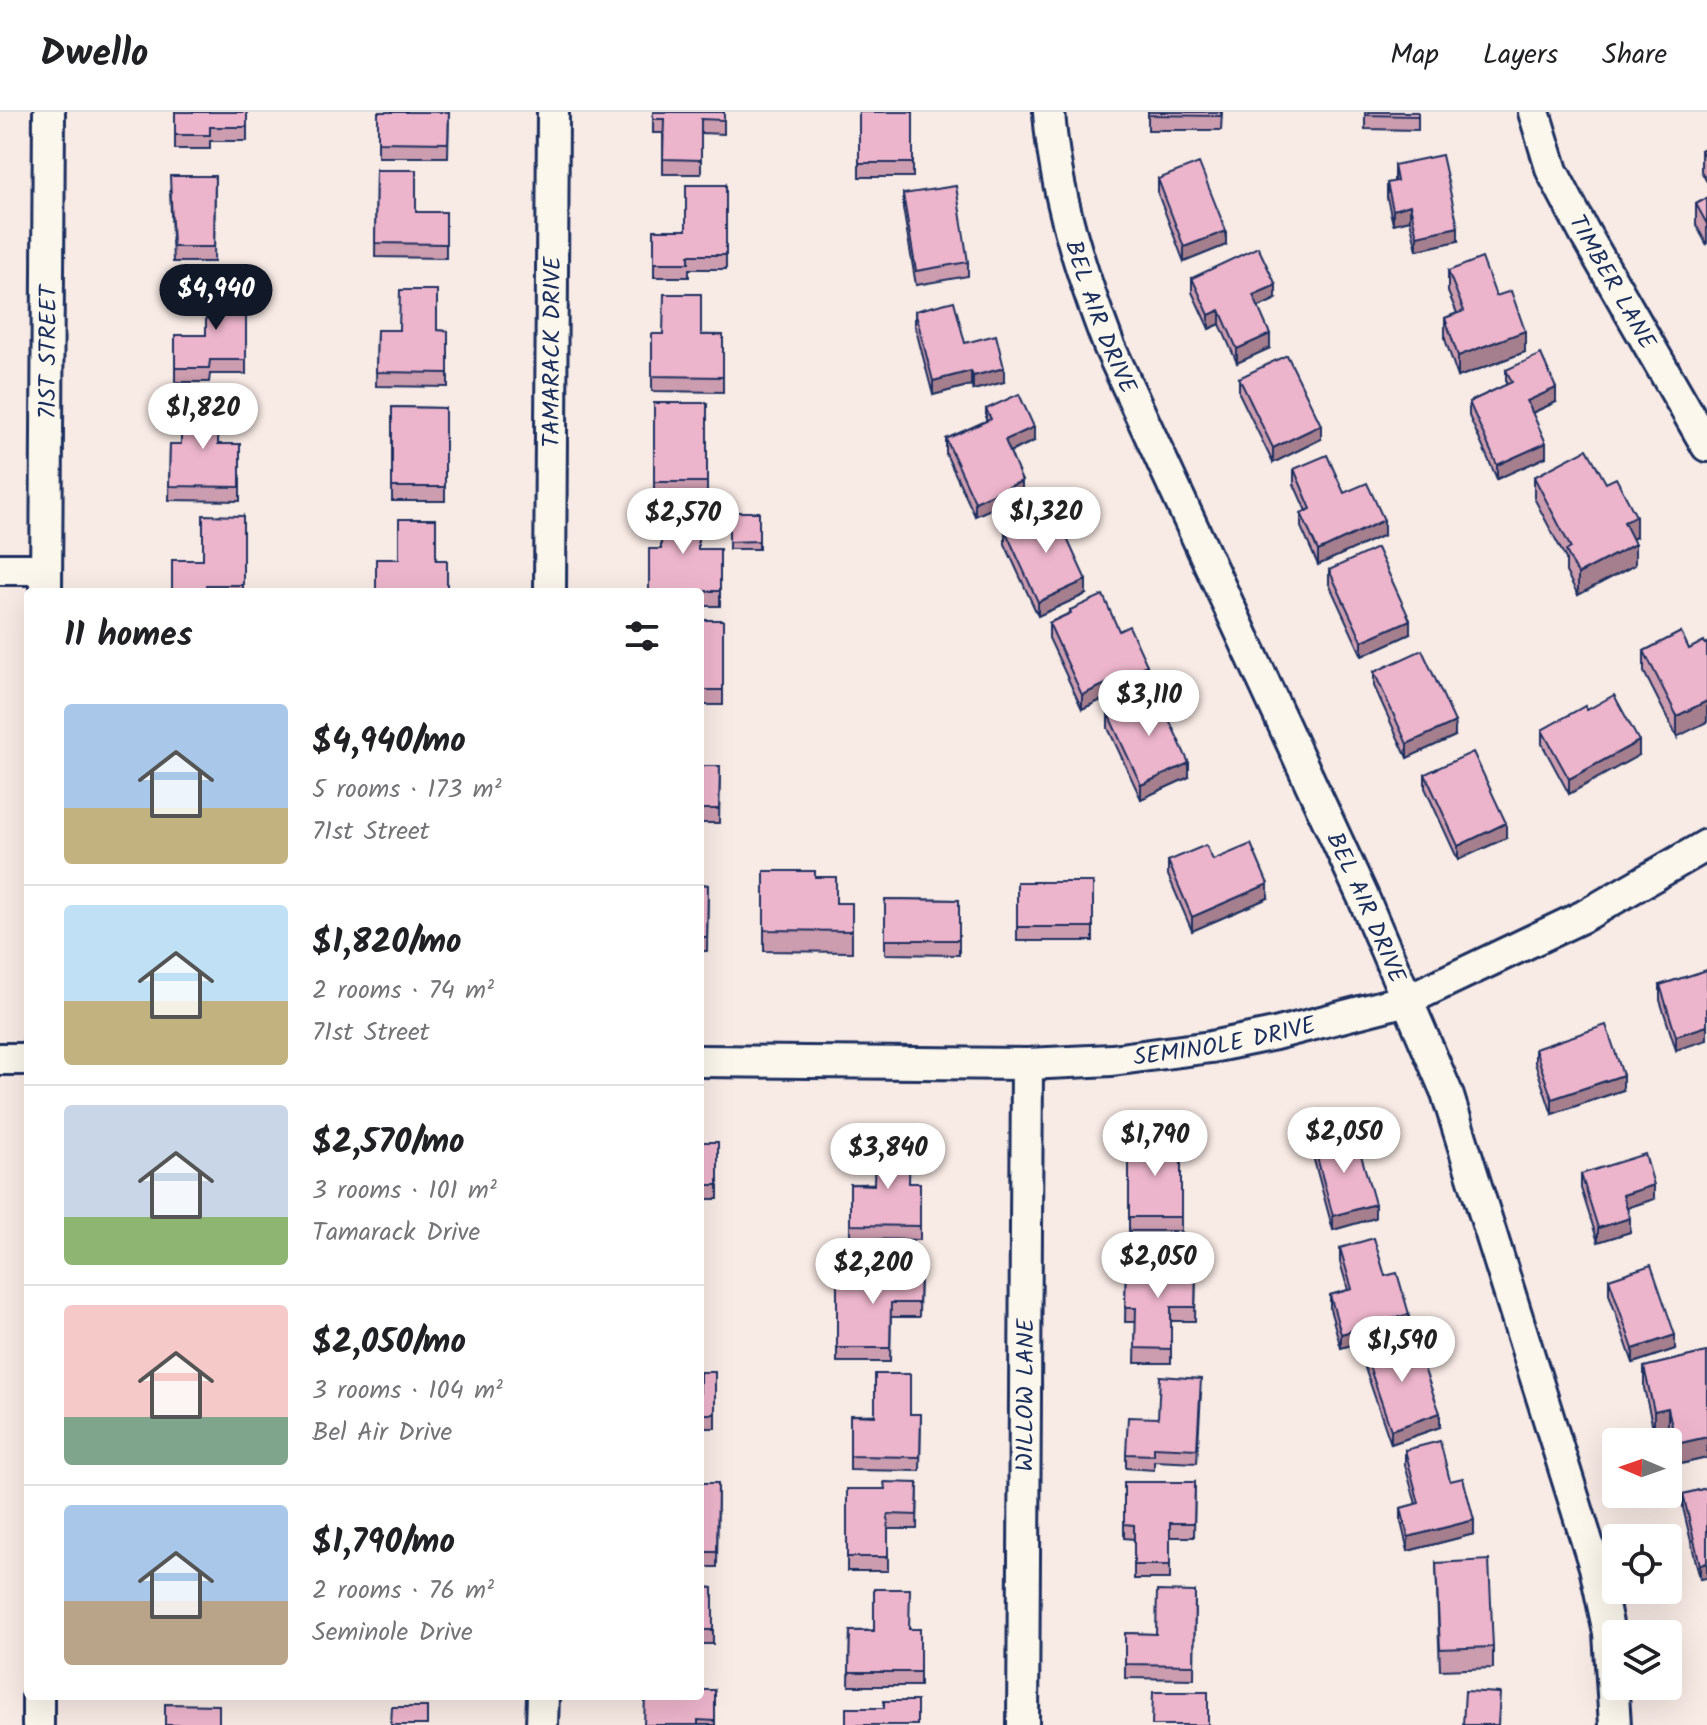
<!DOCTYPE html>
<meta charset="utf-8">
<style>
:root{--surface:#fff;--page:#f2f2f2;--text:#202124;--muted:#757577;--line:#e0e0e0;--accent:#111827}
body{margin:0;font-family:Kalam,sans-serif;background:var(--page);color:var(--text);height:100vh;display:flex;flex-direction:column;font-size:30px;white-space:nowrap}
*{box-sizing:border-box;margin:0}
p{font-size:26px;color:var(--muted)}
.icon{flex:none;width:44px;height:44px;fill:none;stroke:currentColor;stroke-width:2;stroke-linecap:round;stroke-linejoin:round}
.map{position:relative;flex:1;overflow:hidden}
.drawer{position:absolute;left:24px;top:476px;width:680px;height:1112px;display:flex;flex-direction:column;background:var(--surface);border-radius:8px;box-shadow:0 8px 32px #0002}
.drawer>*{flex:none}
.needle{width:52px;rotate:272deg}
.fabs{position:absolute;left:1602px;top:1316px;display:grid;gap:16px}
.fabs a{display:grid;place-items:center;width:80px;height:80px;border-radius:8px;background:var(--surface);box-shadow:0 8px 32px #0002;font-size:40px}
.price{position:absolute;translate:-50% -68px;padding:0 18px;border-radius:28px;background:#fff;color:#222;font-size:26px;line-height:52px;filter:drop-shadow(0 2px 4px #0008)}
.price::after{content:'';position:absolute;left:50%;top:48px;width:24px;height:18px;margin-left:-12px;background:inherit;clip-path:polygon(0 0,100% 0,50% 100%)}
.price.on{background:var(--accent);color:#fff}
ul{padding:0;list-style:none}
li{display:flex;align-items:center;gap:24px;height:200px;padding:0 40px}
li+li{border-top:2px solid var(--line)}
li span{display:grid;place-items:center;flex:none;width:224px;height:160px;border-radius:8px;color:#555}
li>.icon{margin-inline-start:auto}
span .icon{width:96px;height:96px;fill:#fffc;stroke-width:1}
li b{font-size:34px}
h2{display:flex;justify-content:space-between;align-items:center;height:96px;padding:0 40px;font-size:34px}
header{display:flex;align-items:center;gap:48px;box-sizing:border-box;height:112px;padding:0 40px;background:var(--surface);border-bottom:2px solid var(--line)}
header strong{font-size:38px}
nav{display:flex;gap:44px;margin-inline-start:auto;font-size:28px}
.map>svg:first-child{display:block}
</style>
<header>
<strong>Dwello</strong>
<nav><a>Map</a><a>Layers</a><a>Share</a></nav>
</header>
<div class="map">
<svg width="1707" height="1613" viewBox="0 0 1707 1613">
<rect width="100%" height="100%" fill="#f8eae5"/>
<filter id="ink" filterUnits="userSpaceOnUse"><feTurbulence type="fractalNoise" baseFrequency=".0125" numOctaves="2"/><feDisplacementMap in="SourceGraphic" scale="16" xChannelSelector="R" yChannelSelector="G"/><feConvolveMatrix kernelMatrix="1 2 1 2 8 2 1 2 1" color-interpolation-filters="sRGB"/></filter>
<g filter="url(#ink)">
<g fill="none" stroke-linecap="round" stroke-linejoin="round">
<g stroke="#1b2f5e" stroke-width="36">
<g id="street">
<path id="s1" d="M1049 0C1055 81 1080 158 1109 234L1363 785 1447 981 1595 1455 1609 1521 1615 1613"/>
<path id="s2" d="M1534 0 1552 59 1584 120 1707 334"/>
<polyline points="0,457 46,457"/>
<path id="s3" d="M46 480 49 0"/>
<path id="s4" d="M550 480 553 0"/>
<polyline points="0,947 28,947"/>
<path id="s5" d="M700 949 1027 952 1112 948 1211 935 1275 922 1407 888 1584 804 1707 733"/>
<polyline points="38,1613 38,1584"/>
<polyline points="542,1613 543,1584"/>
<path id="s6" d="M1023 1613 1027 952"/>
</g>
</g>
<use href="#street" stroke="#fbf7ec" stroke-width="30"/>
</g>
<g fill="#cc9caf" stroke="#1b2f5e" stroke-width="2">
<polygon points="175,0 247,0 247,29 210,29 210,37 175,37"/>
<polygon points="378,0 449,0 448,45 378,45"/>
<polygon points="653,0 724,0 724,22 701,21 701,62 663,62 663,21 653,21"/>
<rect x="859" y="0" width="54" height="65"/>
<polygon points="1148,0 1222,0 1221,18 1148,18"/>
<polygon points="1365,0 1418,0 1418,18 1365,17"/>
<polygon points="1707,35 1707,70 1701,59 1701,38"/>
<polygon points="1394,53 1458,129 1417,138 1410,108 1393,112 1387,86 1387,71 1394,70"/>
<polygon points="376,58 416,100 446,100 446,146 375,145"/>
<polygon points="215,64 214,150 173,150 170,78"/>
<polygon points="1158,67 1226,133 1184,150 1158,82"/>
<polygon points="726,73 726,157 689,157 689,165 654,165 654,118 686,118"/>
<polygon points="903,82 968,150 968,164 916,173 903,96"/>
<polygon points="1707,86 1707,133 1696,113 1696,92"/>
<polygon points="1448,159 1496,184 1525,240 1458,265 1445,227 1445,206 1457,201 1448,180"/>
<polygon points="1192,166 1276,187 1258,195 1270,236 1237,251 1220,212 1209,217 1192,180"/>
<polygon points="246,178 246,262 210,262 209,270 175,270 175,223 206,223"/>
<polygon points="915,199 965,231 1004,270 973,278 971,273 933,283 915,214"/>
<polygon points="377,218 448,219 448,275 376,274"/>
<polygon points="652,222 723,223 723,280 652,279"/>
<polygon points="1506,258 1556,290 1532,301 1546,345 1497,367 1469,304 1469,290 1506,273"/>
<polygon points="1239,266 1321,327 1273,351 1239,281"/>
<rect x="654" y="291" width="53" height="93"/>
<polygon points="392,295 445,296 445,389 392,389"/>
<polygon points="986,297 1034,329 1010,340 1022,383 975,404 946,342 946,327 986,309"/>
<polygon points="170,332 240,332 240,389 169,388"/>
<polygon points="1294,357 1344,381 1384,423 1318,453 1301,415 1301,401 1306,399 1294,372"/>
<polygon points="1534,365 1606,371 1636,425 1632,427 1635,453 1578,483 1566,460 1566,447 1534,386"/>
<rect x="729" y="400" width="30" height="37"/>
<polygon points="243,404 243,480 172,480 203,448"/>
<polygon points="1005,418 1086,482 1038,504 1005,432"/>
<polygon points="649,437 720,437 720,494 700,494 700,480 649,480"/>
<polygon points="1329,458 1410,522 1362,544 1329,472"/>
<polygon points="1070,498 1119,519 1147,567 1082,597 1049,526 1049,511 1070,501"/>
<rect x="700" y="508" width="23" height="85"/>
<polygon points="1681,520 1677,625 1644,560 1644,539"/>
<polygon points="1374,560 1455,624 1407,646 1374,574"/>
<polygon points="1587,598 1639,643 1569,682 1542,632 1542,618"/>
<polygon points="1108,602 1189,665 1141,687 1108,616"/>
<polygon points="700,654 720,654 719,711 700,711"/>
<polygon points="1425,662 1506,726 1458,748 1425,676"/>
<polygon points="1213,748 1268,786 1192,819 1168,763 1168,749"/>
<polygon points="764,759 815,765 836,791 852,791 852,840 764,839"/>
<rect x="1017" y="770" width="76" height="59"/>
<polygon points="700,772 708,773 707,839 700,839"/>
<polygon points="885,787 959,788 959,843 885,842"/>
<polygon points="1707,858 1676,938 1660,888 1660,873"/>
<polygon points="1535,937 1623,978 1552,1002 1535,951"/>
<rect x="1129" y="1028" width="52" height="91"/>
<rect x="700" y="1030" width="18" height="57"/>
<polygon points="1314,1034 1375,1106 1333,1118 1314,1048"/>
<polygon points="1581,1062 1654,1087 1627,1096 1630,1120 1598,1130 1581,1076"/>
<polygon points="920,1071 920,1128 850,1127 850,1072"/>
<polygon points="1340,1136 1385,1164 1409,1216 1341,1236 1330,1197 1330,1183 1348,1178 1340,1150"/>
<polygon points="1126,1153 1196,1154 1195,1209 1171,1209 1171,1251 1135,1251 1136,1210 1125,1210"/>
<polygon points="920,1154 919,1205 891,1205 890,1250 837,1250 837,1167 884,1168"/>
<polygon points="1609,1167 1675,1237 1633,1251 1609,1182"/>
<polygon points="1707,1240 1707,1346 1676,1353 1668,1317 1654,1320 1644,1276 1644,1255"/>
<polygon points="1365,1242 1440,1315 1391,1332 1365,1256"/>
<rect x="700" y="1260" width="15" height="56"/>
<polygon points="1201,1281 1197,1351 1154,1349 1154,1358 1126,1356 1126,1342 1158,1306"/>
<polygon points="921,1302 920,1359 850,1358 850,1303"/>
<polygon points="1405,1338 1450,1369 1474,1422 1408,1439 1401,1410 1401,1396 1416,1392 1405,1353"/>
<polygon points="1195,1370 1194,1425 1170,1425 1170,1467 1134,1467 1134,1427 1124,1426 1124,1412"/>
<polygon points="700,1371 718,1371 717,1455 700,1455"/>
<polygon points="918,1371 917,1417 888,1417 888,1459 847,1459 847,1377 885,1377"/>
<polygon points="1707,1376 1700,1467 1683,1396 1683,1382"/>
<polygon points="1436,1451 1493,1535 1493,1556 1440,1558"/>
<polygon points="700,1475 713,1476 713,1532 700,1532"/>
<polygon points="1195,1480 1194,1567 1125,1566 1125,1521 1156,1522"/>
<polygon points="920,1517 920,1574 849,1574 850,1519"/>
<polygon points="715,1578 715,1613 644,1613"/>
</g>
<g fill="#a67f8e" stroke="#1b2f5e" stroke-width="2">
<polygon points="1410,93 1410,108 1393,112 1393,98"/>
<polygon points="1458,115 1458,129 1417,138 1417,124"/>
<polygon points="1226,119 1226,133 1184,150 1184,135"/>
<polygon points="1276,173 1276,187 1253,198 1253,183"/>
<polygon points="1220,198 1220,212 1209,217 1209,203"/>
<polygon points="1525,219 1525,240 1458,265 1458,244"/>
<polygon points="1270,222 1270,236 1237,251 1237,237"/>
<polygon points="1004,256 1004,270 973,278 973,264"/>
<polygon points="971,259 971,273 933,283 933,269"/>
<polygon points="1556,276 1556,290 1527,303 1527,289"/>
<polygon points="1321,313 1321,327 1273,351 1273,336"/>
<polygon points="1034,315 1034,329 1005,342 1005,328"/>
<polygon points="1546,331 1546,345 1497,367 1497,353"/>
<polygon points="1022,369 1022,383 975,404 975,390"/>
<polygon points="1636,404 1636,425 1624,431 1624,410"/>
<polygon points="1384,408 1384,423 1318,453 1318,439"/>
<polygon points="1635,432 1635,453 1578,483 1578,462"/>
<polygon points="1086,468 1086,482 1038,504 1038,490"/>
<polygon points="1410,508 1410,522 1362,544 1362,529"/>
<polygon points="1147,553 1147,567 1082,597 1082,583"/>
<polygon points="1707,589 1707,610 1677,625 1677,604"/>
<polygon points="1455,610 1455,624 1407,646 1407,632"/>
<polygon points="1639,629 1639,643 1569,682 1569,667"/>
<polygon points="1189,651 1189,665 1141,687 1141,673"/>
<polygon points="1506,711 1506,726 1458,748 1458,734"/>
<polygon points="1268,772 1268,786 1192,819 1192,805"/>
<polygon points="1707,914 1707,928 1676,938 1676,924"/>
<polygon points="1623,963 1623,978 1552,1002 1552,987"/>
<polygon points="1654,1073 1654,1087 1623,1097 1623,1083"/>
<polygon points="1375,1092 1375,1106 1333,1118 1333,1104"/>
<polygon points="1630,1106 1630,1120 1598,1130 1598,1116"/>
<polygon points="1409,1202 1409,1216 1341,1236 1341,1222"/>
<polygon points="1675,1223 1675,1237 1633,1251 1633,1237"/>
<polygon points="1668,1296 1668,1317 1654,1320 1654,1299"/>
<polygon points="1440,1301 1440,1315 1391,1332 1391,1318"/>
<polygon points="1707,1325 1707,1346 1676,1353 1676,1332"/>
<polygon points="1474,1408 1474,1422 1408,1439 1408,1425"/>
<polygon points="1707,1451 1707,1466 1700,1467 1700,1453"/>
</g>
<g fill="#edb5cb" stroke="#1b2f5e" stroke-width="2">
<polygon points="175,0 247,0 247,15 210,15 210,23 175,23"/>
<polygon points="378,0 449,0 448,31 378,30"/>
<polygon points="653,0 724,0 724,8 701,7 701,48 663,47 664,7 653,7"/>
<rect x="859" y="0" width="54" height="51"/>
<polygon points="1148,0 1221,0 1221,4 1148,3"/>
<polygon points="1365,0 1418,0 1418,4 1365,3"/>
<polygon points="1707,35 1707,49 1701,38"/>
<polygon points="1442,43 1458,115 1417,124 1410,93 1393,98 1387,71 1397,69 1394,53"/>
<polygon points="1199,51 1226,119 1184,135 1158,67"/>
<polygon points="376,58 416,58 416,100 446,100 446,132 375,131"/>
<polygon points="170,64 215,64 214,135 173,135"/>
<polygon points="686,73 726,73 726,143 689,143 689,151 654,151 654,118 686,118"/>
<polygon points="956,74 968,150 916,159 903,82"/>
<polygon points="1707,86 1707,112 1696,92"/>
<polygon points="1258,135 1276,173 1253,183 1270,222 1237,237 1220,198 1209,203 1192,166"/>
<polygon points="1482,146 1496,184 1511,179 1525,219 1458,244 1445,206 1464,199 1448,159"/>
<polygon points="206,178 246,178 246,248 210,248 209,256 175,256 175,223 206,223"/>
<polygon points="400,178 437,178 437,218 448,219 448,261 376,260 377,218 399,218"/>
<polygon points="664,182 701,182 701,223 723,223 723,265 652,264 652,222 663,222"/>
<polygon points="954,189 965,231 996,223 1004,256 973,264 971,259 933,269 915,199"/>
<polygon points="1541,242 1556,276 1527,289 1546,331 1497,353 1469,290 1512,270 1506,258"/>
<polygon points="1287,243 1321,313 1273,336 1239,266"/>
<polygon points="1019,282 1034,315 1005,328 1022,369 975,390 946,327 991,307 986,297"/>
<polygon points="181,291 219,292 218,332 240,332 240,375 169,374 170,332 181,332"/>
<rect x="654" y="291" width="53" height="79"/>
<polygon points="392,295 445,296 445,375 392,375"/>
<polygon points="1587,337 1606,371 1616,366 1636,404 1624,410 1635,432 1578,462 1566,439 1571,436 1534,365"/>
<polygon points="1327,343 1344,381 1367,371 1384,408 1318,439 1301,401 1311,397 1294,357"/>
<polygon points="661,396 698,396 698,437 720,437 720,479 649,479 649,437 661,437"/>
<polygon points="1053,396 1086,468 1038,490 1005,418"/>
<polygon points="729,400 759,400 759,429 729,430"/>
<polygon points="203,403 243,404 243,473 206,473 207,480 172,480 172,448 203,448"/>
<polygon points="399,407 436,407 436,448 447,448 447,480 376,480 376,447 399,447"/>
<polygon points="1377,436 1410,508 1362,529 1329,458"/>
<polygon points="1103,483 1119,519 1129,514 1147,553 1082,583 1049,511 1071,501 1070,498"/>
<rect x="700" y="508" width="23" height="70"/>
<polygon points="1681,520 1689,537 1704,529 1705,532 1707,531 1707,589 1677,604 1644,539"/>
<polygon points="1422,538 1455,610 1407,632 1374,560"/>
<polygon points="1156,579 1189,651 1141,673 1108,602"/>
<polygon points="1614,583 1639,629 1569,667 1542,618 1585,594 1587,598"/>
<polygon points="1473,640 1506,711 1458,734 1425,662"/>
<polygon points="700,654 720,654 719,697 700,697"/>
<polygon points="1251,732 1268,772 1192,805 1168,749 1206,733 1213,748"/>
<polygon points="764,759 815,759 815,765 836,765 836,791 852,791 852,819 764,818"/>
<rect x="1017" y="770" width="76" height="45"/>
<polygon points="700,772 708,773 707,825 700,825"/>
<polygon points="885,787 959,788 959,828 885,828"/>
<polygon points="1707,858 1707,914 1676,924 1660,873"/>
<polygon points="1606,913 1623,963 1552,987 1535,937"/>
<polygon points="1355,1022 1375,1092 1333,1104 1314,1034"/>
<rect x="1129" y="1028" width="52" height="77"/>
<rect x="700" y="1030" width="18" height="43"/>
<polygon points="875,1031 910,1031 909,1071 920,1071 920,1114 850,1113 850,1072 874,1073"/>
<polygon points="1645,1042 1654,1073 1623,1083 1630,1106 1598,1116 1581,1062"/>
<polygon points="1374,1126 1385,1164 1397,1161 1409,1202 1341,1222 1330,1183 1352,1177 1340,1136"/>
<polygon points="1126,1153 1196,1154 1195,1195 1171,1195 1171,1237 1135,1236 1136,1196 1125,1196"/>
<polygon points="1651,1153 1675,1223 1633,1237 1609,1167"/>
<polygon points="884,1154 920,1154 919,1191 891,1191 890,1236 837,1236 837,1167 884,1168"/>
<polygon points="1413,1225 1440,1301 1391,1318 1365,1242"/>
<polygon points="1707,1240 1707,1325 1676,1332 1668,1296 1654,1299 1644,1255"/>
<rect x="700" y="1260" width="15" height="42"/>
<polygon points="875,1262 910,1262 910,1302 921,1302 920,1345 850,1344 850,1303 875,1304"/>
<polygon points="1160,1264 1201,1267 1197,1337 1154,1335 1154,1343 1126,1342 1128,1305 1158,1306"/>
<polygon points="1440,1329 1450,1369 1463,1366 1474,1408 1408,1425 1401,1396 1419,1391 1405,1338"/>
<polygon points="884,1370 918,1371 917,1403 888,1402 888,1445 847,1445 847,1377 885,1377"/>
<polygon points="1124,1370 1195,1370 1194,1411 1170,1411 1170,1453 1134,1453 1134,1413 1124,1412"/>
<polygon points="700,1371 718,1371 717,1440 700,1440"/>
<polygon points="1707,1376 1707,1451 1700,1453 1683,1382"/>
<polygon points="1489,1448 1493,1535 1440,1537 1436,1451"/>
<polygon points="700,1475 713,1476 713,1518 700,1518"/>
<polygon points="874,1477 910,1477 909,1517 920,1517 920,1560 849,1560 850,1519 874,1519"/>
<polygon points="1157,1479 1195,1480 1194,1553 1125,1552 1125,1521 1156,1522"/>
<polygon points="700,1578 715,1578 715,1609 698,1608 698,1613 644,1613 645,1584 700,1584"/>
<polygon points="1465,1579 1500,1581 1498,1613 1463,1613"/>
<polygon points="1153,1580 1208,1580 1208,1613 1152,1613"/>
<polygon points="884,1589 917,1589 917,1613 846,1613 846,1596 884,1596"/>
<polygon points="165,1592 219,1593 219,1613 165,1613"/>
<polygon points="392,1595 427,1595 427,1613 391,1613"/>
</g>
</g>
<g text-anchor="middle" stroke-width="8" stroke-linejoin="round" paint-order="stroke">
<g font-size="24" fill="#1b2f5e" stroke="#fbf7ec">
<text dy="8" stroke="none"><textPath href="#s2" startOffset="188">TIMBER LANE</textPath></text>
<text dy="8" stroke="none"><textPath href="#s1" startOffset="212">BEL AIR DRIVE</textPath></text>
<text dy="8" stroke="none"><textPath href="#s3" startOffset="240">71ST STREET</textPath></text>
<text dy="8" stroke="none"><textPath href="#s4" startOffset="240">TAMARACK DRIVE</textPath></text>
<text dy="8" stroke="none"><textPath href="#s1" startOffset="860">BEL AIR DRIVE</textPath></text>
<text dy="8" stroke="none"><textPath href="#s5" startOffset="526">SEMINOLE DRIVE</textPath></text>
<text dy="8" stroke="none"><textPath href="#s6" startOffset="330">WILLOW LANE</textPath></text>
</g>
</g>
</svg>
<div class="fabs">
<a><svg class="needle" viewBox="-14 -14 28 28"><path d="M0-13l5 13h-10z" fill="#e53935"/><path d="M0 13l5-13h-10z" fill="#757577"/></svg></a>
<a><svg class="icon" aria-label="locate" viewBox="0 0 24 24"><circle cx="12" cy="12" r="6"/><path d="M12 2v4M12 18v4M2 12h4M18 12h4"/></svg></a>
<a><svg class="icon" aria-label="layers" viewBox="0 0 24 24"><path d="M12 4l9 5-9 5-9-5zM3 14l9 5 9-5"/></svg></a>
</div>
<b class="price on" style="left:216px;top:220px">$4,940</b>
<b class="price" style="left:203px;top:339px">$1,820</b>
<b class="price" style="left:1046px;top:443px">$1,320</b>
<b class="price" style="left:683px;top:444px">$2,570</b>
<b class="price" style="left:1149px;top:626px">$3,110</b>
<b class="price" style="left:1344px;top:1063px">$2,050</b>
<b class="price" style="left:1155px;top:1066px">$1,790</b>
<b class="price" style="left:888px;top:1079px">$3,840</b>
<b class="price" style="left:1158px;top:1188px">$2,050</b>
<b class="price" style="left:873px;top:1194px">$2,200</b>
<b class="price" style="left:1402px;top:1272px">$1,590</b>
<section class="drawer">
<h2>11 homes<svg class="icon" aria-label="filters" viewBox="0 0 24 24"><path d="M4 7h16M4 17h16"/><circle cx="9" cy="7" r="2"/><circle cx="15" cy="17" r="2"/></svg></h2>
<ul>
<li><span style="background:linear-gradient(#a9c7e8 65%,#c2b280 0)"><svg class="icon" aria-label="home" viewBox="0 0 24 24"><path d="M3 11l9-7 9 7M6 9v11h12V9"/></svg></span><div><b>$4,940/mo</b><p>5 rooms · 173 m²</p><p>71st Street</p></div></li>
<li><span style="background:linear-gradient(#bfe0f5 60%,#c2b280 0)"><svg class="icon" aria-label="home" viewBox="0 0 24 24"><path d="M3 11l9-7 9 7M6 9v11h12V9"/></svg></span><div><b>$1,820/mo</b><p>2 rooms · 74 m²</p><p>71st Street</p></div></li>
<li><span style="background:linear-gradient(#c9d6e8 70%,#8fb573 0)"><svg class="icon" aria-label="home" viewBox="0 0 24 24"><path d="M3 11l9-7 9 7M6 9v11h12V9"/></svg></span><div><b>$2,570/mo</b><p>3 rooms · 101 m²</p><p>Tamarack Drive</p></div></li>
<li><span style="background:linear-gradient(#f6c9c9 70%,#7fa58c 0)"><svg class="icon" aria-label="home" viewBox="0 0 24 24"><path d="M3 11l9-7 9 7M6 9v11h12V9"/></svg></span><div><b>$2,050/mo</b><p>3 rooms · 104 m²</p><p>Bel Air Drive</p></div></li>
<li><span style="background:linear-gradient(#a9c7e8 60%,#b9a48a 0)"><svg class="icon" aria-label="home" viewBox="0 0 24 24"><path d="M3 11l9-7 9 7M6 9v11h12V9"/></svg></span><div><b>$1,790/mo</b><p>2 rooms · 76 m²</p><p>Seminole Drive</p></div></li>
</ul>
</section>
</div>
